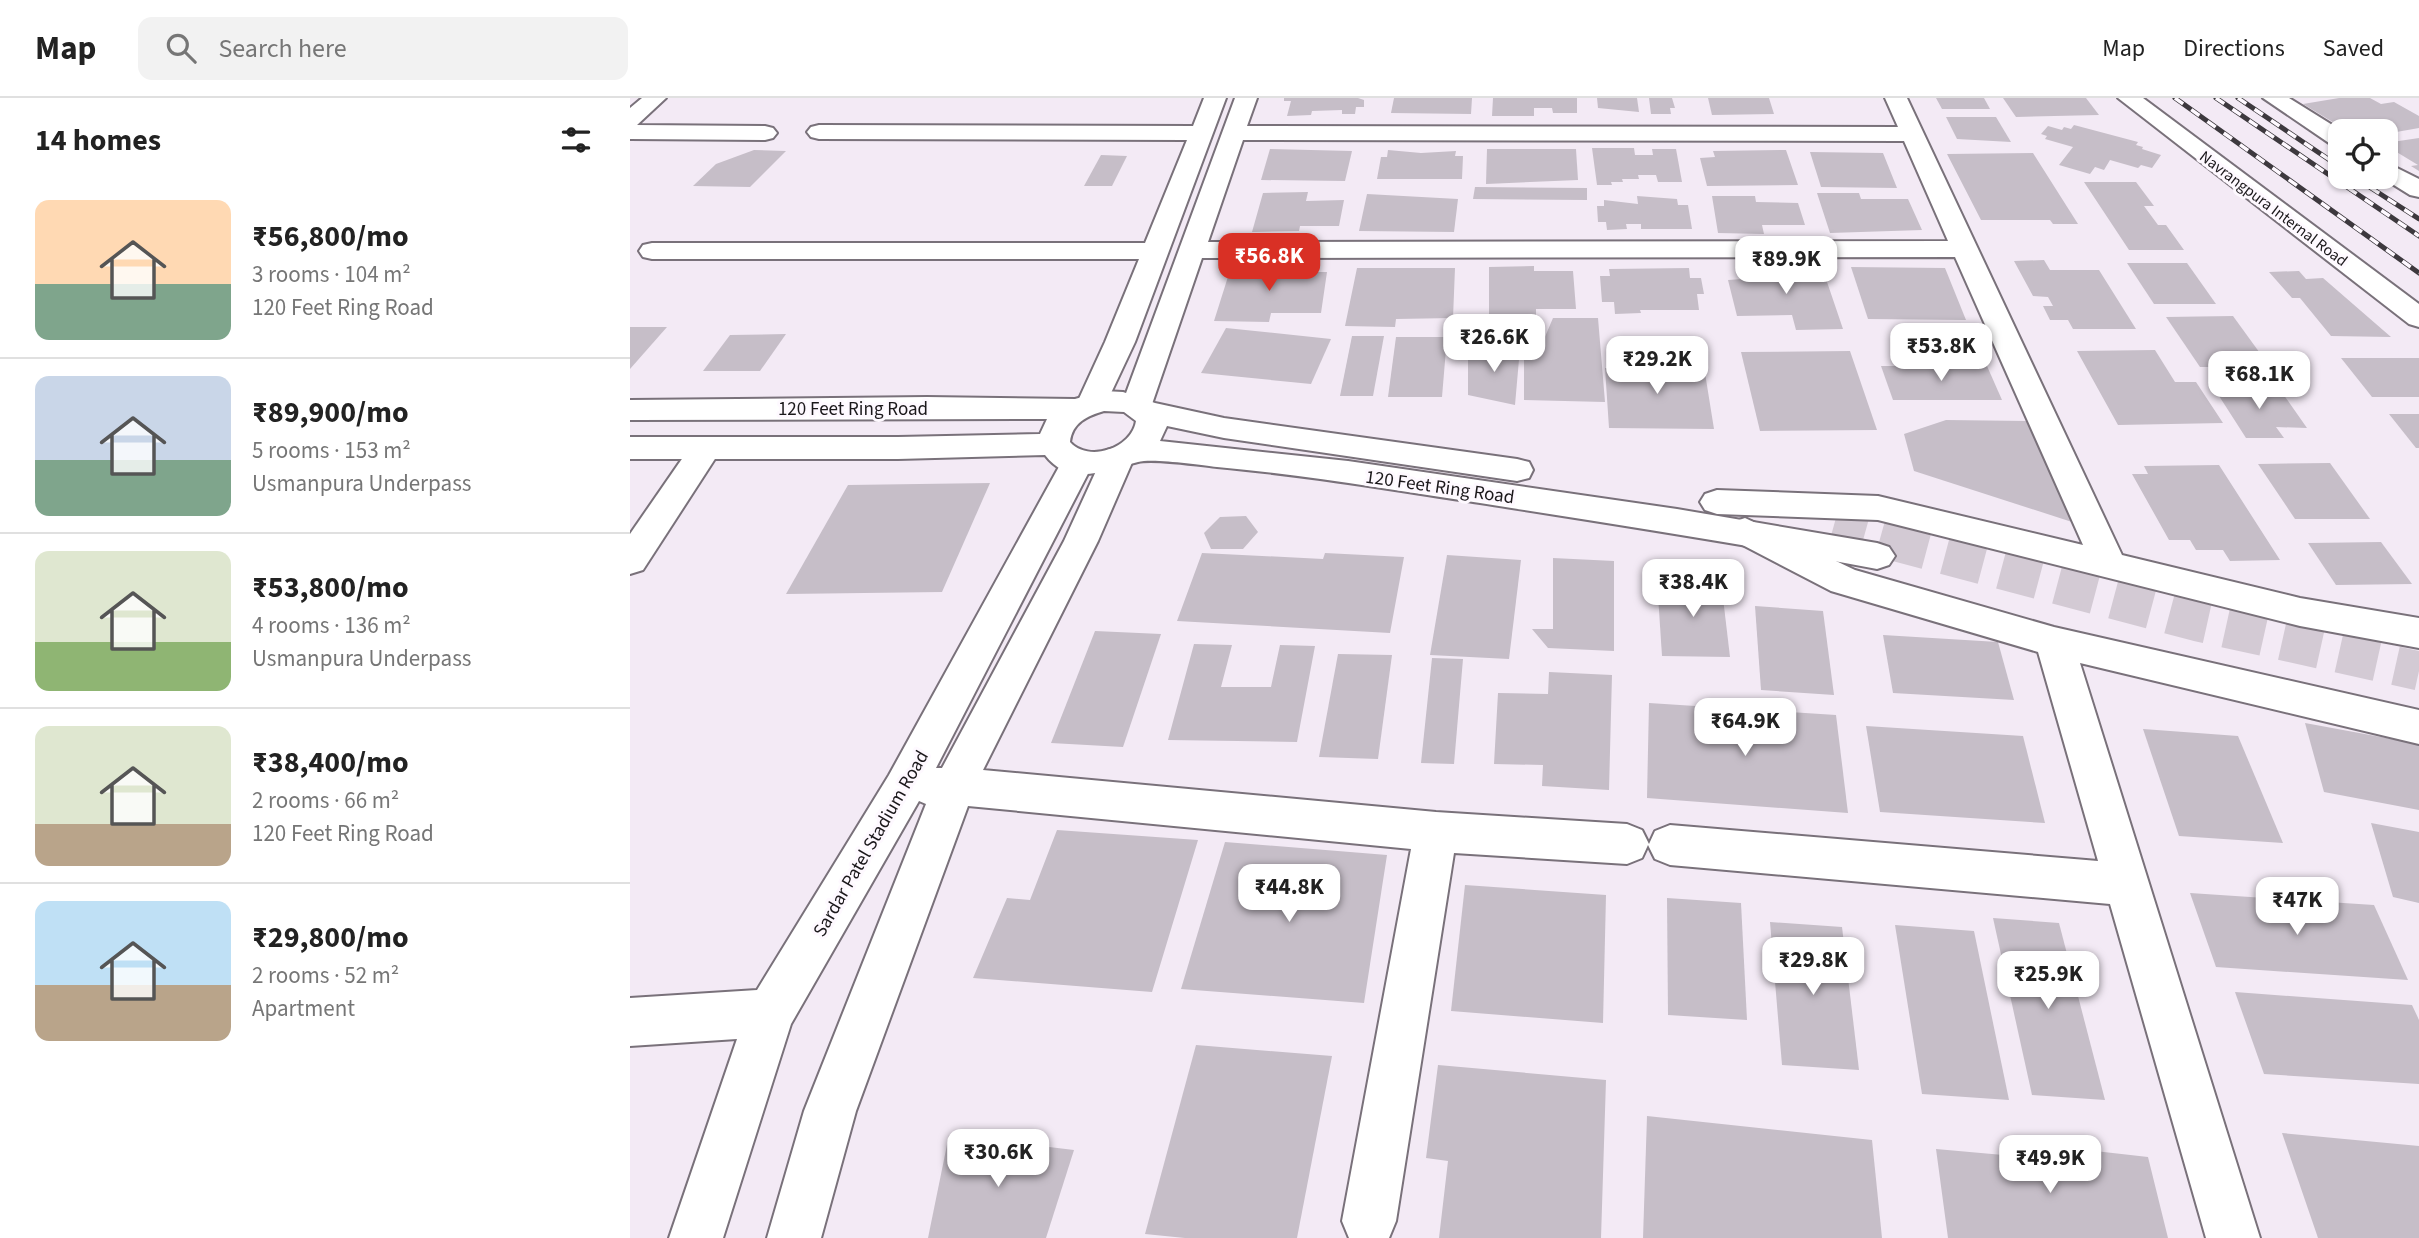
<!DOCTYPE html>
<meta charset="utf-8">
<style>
:root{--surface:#fff;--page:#f2f2f2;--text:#222;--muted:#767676;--line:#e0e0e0;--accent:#d93025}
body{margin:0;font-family:"Source Sans 3",sans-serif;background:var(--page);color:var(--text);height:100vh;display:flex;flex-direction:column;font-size:26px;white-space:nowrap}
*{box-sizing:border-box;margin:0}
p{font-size:23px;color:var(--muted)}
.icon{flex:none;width:38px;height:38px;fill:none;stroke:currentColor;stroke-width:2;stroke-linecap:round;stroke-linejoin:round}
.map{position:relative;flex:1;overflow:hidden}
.panel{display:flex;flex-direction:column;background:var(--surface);width:630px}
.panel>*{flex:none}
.tools{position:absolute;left:1698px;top:21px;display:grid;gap:14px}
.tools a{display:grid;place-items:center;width:70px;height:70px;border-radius:14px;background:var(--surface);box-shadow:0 2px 5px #0004;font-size:35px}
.price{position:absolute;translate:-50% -60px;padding:0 16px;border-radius:14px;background:#fff;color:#222;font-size:23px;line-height:46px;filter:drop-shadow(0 2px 4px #0008)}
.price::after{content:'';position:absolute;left:50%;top:42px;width:21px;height:16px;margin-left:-10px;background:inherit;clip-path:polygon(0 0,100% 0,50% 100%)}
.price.on{background:var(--accent);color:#fff}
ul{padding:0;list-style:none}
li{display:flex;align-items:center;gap:21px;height:175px;padding:0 35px}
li+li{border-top:2px solid var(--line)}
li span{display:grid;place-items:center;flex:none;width:196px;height:140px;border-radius:14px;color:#555}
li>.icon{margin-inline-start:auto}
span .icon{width:84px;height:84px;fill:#fffc;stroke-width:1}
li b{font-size:30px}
h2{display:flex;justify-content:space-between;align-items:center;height:84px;padding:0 35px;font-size:30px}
header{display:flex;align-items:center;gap:42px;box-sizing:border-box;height:98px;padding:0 35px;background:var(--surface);border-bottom:2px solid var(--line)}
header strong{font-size:33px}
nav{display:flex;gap:38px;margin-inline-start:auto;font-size:24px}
.search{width:490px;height:63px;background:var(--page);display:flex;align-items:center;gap:18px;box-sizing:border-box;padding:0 24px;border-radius:14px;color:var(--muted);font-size:26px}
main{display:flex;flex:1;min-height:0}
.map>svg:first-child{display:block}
</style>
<header>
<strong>Map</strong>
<div class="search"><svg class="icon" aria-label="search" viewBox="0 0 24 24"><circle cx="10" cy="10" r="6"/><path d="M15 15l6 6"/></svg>Search here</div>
<nav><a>Map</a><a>Directions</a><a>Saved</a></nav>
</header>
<main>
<section class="panel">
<h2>14 homes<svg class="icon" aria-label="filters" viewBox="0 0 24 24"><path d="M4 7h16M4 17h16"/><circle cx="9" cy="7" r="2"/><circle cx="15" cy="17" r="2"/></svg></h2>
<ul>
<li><span style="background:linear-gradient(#ffd9b3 60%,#7fa58c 0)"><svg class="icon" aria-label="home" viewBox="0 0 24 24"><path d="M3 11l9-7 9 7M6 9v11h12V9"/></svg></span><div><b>₹56,800/mo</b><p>3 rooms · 104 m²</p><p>120 Feet Ring Road</p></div></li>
<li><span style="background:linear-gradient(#c9d6e8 60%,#7fa58c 0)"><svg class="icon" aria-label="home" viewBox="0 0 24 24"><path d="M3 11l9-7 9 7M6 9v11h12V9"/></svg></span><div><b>₹89,900/mo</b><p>5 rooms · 153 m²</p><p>Usmanpura Underpass</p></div></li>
<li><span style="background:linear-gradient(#dfe7d0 65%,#8fb573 0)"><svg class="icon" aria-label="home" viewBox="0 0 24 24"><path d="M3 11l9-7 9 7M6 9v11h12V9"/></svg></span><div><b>₹53,800/mo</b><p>4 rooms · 136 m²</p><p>Usmanpura Underpass</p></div></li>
<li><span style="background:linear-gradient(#dfe7d0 70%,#b9a48a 0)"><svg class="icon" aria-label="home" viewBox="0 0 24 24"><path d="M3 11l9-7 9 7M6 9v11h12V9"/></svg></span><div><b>₹38,400/mo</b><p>2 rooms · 66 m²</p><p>120 Feet Ring Road</p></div></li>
<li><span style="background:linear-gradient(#bfe0f5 60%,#b9a48a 0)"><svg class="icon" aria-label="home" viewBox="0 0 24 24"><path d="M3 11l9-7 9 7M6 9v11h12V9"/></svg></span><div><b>₹29,800/mo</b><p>2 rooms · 52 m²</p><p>Apartment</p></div></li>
</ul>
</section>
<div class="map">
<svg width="1789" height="1140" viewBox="0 0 1789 1140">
<rect width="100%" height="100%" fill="#f3eaf5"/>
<g fill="#c6bec8">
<polygon points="654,0 728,0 734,2 734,9 726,9 725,16 712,16 712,12 682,13 681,17 657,18 661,3 654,3"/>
<polygon points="764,0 842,0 841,16 761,15"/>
<polygon points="863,0 947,0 947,15 923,15 922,10 904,10 904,18 862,18"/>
<polygon points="967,0 1007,0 1009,14 968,10"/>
<polygon points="1019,0 1042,0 1045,10 1040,10 1041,16 1021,16"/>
<polygon points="1078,0 1139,0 1144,16 1082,17"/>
<polygon points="1306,0 1354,0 1360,11 1312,11"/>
<polygon points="1373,0 1456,0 1469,17 1386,19"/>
<polygon points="1709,0 1740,0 1751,6 1764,4 1789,18 1789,30 1755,36 1755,33 1735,33 1720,24 1706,26 1673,6"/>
<polygon points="1316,19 1366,19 1381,44 1327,41"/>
<polygon points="1444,27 1508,44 1506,47 1513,49 1512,51 1531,57 1522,70 1511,67 1508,70 1480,62 1474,72 1465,69 1460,76 1429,67 1443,49 1415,41 1417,38 1411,36 1418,28 1432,32 1434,29 1441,31"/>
<polygon points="1789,40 1789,73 1781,68 1788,67 1760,50 1762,44"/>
<polygon points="962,50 1004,50 1005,57 1023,57 1022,51 1046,51 1052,84 1028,84 1026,77 1008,77 1009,81 992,81 993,84 981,84 982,87 967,87"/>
<polygon points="640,51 722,53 715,83 631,82"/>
<polygon points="857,51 946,51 948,82 856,86"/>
<polygon points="124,52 156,53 120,89 63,88 86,66"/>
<polygon points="758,52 791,55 826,53 825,58 833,58 832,81 747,81 751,59 757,59"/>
<polygon points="1156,52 1168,87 1077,88 1070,60 1085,59 1083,53"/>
<polygon points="1180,54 1253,55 1267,90 1191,89"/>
<polygon points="1403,55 1448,126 1423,126 1420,122 1351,122 1317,56"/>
<polygon points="471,57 497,58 482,88 454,88"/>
<polygon points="1454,84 1506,84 1524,108 1514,108 1528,127 1536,127 1554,152 1499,152"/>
<polygon points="845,89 957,90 957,102 843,101"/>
<polygon points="678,94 676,103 714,102 709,128 670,128 669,133 622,134 633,95"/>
<polygon points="1187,95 1229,95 1231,101 1278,101 1292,132 1200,135"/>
<polygon points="737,96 828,101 824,134 729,133"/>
<polygon points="1007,98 1047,101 1048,107 1058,107 1062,131 1011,131 1011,126 996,126 997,131 977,132 976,124 968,124 967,108 974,108 974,102 1008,106"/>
<polygon points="1082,98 1125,98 1126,104 1168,105 1175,127 1132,127 1134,136 1088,135"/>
<polygon points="1414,162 1420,172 1469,172 1506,231 1443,231 1438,222 1420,222 1413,208 1423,208 1418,199 1403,198 1384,163"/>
<polygon points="1497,165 1557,165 1586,206 1524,206"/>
<polygon points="602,166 654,166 651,174 697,174 691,215 641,215 639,224 584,223"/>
<polygon points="904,168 904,173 943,173 946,211 906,211 906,224 859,224 859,169"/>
<polygon points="1183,169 1186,178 1195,178 1213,231 1166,232 1162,217 1107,218 1098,182 1112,181 1109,170"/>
<polygon points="1221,169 1315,170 1336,222 1238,221"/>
<polygon points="727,170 825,170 823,220 766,221 765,229 715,228"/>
<polygon points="1059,170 1060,180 1071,180 1074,196 1067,196 1069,212 1010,212 1011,215 985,216 984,204 972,204 970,178 980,178 979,171"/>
<polygon points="1669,173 1676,181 1693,180 1761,239 1701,238 1670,200 1662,200 1639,174"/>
<polygon points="1603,218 1640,269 1570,269 1536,219"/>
<polygon points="923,220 968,220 975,304 894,302 894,260 906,260"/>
<polygon points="0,229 37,229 0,271"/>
<polygon points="596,230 701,241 681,286 571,275"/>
<polygon points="156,236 130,273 73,273 100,237"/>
<polygon points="722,238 754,238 743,298 710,298"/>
<polygon points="766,239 817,239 812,299 758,299"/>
<polygon points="864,249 890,250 885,307 838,297 838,259"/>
<polygon points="1525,252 1545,284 1566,284 1593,325 1488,327 1447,253"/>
<polygon points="1220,253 1247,332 1130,333 1111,254"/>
<polygon points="994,260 1053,260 1055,275 1075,275 1084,331 979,330 975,270 995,270"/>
<polygon points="1711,260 1789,260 1789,299 1742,299"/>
<polygon points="1251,268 1357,268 1372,302 1263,302"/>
<polygon points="1582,287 1626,287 1630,293 1651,293 1677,330 1646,329 1654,340 1616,340"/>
<polygon points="1759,316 1789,316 1789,350 1786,350"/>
<polygon points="1316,322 1397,323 1442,424 1284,373 1274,336"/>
<polygon points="1700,365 1740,421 1665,421 1628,366"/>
<polygon points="1589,367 1650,462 1600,463 1593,452 1566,452 1560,442 1539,442 1502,376 1518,376 1514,368"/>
<polygon points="360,385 312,494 156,496 218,387"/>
<polygon points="616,418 628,434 613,451 581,451 574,435 590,419"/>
<polygon points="1751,444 1782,486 1706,487 1678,445"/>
<polygon points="572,455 693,461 695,455 774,459 760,535 547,523"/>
<polygon points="817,457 891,462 879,561 800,557"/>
<polygon points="923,460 984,463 984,553 918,550 902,531 923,531"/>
<polygon points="1027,482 1091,483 1100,559 1032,558"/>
<polygon points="1125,508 1193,513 1204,597 1131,592"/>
<polygon points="465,533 531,536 493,649 421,645"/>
<polygon points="1253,537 1368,544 1384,602 1263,595"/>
<polygon points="564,546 602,547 591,589 641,589 650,547 685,548 667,644 538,642"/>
<polygon points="708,556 762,557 748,661 689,659"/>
<polygon points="802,560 833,561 824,666 791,665"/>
<polygon points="919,574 982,577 979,692 912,688 913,667 864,666 868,595 918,596"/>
<polygon points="1019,605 1206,617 1218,715 1017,700"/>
<polygon points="1675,625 1789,646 1789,712 1694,694"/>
<polygon points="1236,628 1393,638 1415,725 1250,714"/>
<polygon points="1513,631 1608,638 1653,745 1549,738"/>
<polygon points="1741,725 1789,734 1789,805 1763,799"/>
<polygon points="427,732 568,742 522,894 343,880 377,800 400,802"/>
<polygon points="595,744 757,757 734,905 551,891"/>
<polygon points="835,787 976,797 973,925 821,913"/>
<polygon points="1560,795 1744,807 1778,882 1586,869"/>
<polygon points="1037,800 1111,805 1117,922 1038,917"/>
<polygon points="1363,820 1429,825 1475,1002 1402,997"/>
<polygon points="1140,824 1212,829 1229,972 1152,967"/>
<polygon points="1265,827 1344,833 1379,1002 1292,996"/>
<polygon points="1605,894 1782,907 1789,922 1789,986 1634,976"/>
<polygon points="566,947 702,958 667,1140 555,1140 515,1136"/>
<polygon points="808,967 976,982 971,1140 809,1140 818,1063 796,1060"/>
<polygon points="1017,1018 1242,1042 1252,1140 1013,1140"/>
<polygon points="1652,1035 1789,1048 1789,1140 1688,1140"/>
<polygon points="319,1037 444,1052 416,1140 298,1140"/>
<polygon points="1403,1046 1518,1059 1538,1140 1318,1140 1306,1051 1406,1060"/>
</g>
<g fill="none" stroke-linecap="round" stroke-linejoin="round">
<polyline stroke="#d3cad4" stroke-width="32" stroke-dasharray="32 16" stroke-linecap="butt" points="1204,427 1265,444"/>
<polyline stroke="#d3cad4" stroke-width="39" stroke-dasharray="39 19" stroke-linecap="butt" points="1259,442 1568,524 1789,573"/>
<g stroke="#79717a" stroke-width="4">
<g id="minor">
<polygon points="12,0 36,0 7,27 135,28 143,30 147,35 143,40 135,42 0,41 0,10"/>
<polygon points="574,0 596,0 505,244 473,312 462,315 451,312 447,305 475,244 509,161 22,161 13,159 9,153 13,147 22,145 515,145 557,42 189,41 181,39 177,34 181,29 189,27 563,28"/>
<path d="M605 0H627L617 28 1268 29 1255 0H1277L1492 457 1670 500 1789 520V550L1670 528 1248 422 1087 416 1075 412 1070 404 1075 396 1087 392 1248 398 1453 447 1325 159 572 160 522 306 518 313 507 316 496 313 492 306ZM613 42 1274 43 1318 143 578 144Z"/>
<polygon points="1488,0 1513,0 1789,206 1789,229 1779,226"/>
<polygon points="1633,0 1659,0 1712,33 1710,33 1710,49 1702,47"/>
<polygon points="1755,64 1789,81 1789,99 1780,97 1751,79 1755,79"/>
<polygon points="76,339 87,342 92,350 13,472 0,476 0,436 65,342"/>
<polygon points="488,349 499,352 504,360 468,443 353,672 806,714 997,726 1012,732 1019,746 1025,733 1040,727 1468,763 1408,554 1201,493 1103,442 1098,433 1103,424 1115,420 1225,472 1424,529 1789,612 1789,646 1450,565 1630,1140 1576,1140 1480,806 1040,767 1025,761 1018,747 1012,760 997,766 824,755 766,1123 759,1140 719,1140 712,1123 781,751 338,708 226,1013 191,1140 137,1140 174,1013 296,706 289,703 161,926 93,1140 39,1140 107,941 0,948 0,900 127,892 259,677 436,356 448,353 460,356 464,364 306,670 312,670 434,443 472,360 477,352"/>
</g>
</g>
<g stroke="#79717a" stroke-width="4">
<path id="major" d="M474 293 493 294 525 305 594 320 887 361 899 364 903 372 899 380 887 383 594 340 537 328 530 343 718 363 1047 411 1247 445 1259 449 1265 458 1259 467 1247 471C1115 446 982 426 850 405 762 392 675 377 587 369 569 367 523 360 508 364 477 372 440 390 415 357L268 361H0V339H268L410 336 417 321 0 322V302L297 299 445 301ZM474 313 494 314 506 323C502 350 459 365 440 344 442 325 457 318 474 313Z"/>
</g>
<use href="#minor" fill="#fff" fill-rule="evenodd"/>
<use href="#major" fill="#fff" fill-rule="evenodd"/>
<g stroke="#3d393e" stroke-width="5">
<g id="rail">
<polyline points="1545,0 1789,175"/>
<polyline points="1586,0 1789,138"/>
<polyline points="1608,0 1710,69"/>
<polyline points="1724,79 1789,121"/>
</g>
</g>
<use href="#rail" stroke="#fef9ff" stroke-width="3.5" stroke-dasharray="10" stroke-linecap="butt"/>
</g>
<g text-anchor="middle" stroke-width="6" stroke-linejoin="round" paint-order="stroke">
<g font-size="16" fill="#1b181b" stroke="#fef9ff">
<text transform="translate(1644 110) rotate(37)" y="6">Navrangpura Internal Road</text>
</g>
<g font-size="19" fill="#1b181b" stroke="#fef9ff">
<text x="223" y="317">120 Feet Ring Road</text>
<text transform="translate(810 388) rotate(8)" y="7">120 Feet Ring Road</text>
<text transform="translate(240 745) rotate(-60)" y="7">Sardar Patel Stadium Road</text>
</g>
</g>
</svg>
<div class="tools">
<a><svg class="icon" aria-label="locate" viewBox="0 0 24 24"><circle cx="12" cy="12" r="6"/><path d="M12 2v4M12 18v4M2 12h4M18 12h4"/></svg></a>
</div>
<b class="price on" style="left:639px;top:195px">₹56.8K</b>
<b class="price" style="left:1156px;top:198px">₹89.9K</b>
<b class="price" style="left:864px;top:276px">₹26.6K</b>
<b class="price" style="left:1311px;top:285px">₹53.8K</b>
<b class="price" style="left:1027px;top:298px">₹29.2K</b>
<b class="price" style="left:1629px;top:313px">₹68.1K</b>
<b class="price" style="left:1063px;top:521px">₹38.4K</b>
<b class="price" style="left:1115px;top:660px">₹64.9K</b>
<b class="price" style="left:659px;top:826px">₹44.8K</b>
<b class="price" style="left:1667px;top:839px">₹47K</b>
<b class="price" style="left:1183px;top:899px">₹29.8K</b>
<b class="price" style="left:1418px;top:913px">₹25.9K</b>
<b class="price" style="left:368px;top:1091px">₹30.6K</b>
<b class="price" style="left:1420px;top:1097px">₹49.9K</b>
</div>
</main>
